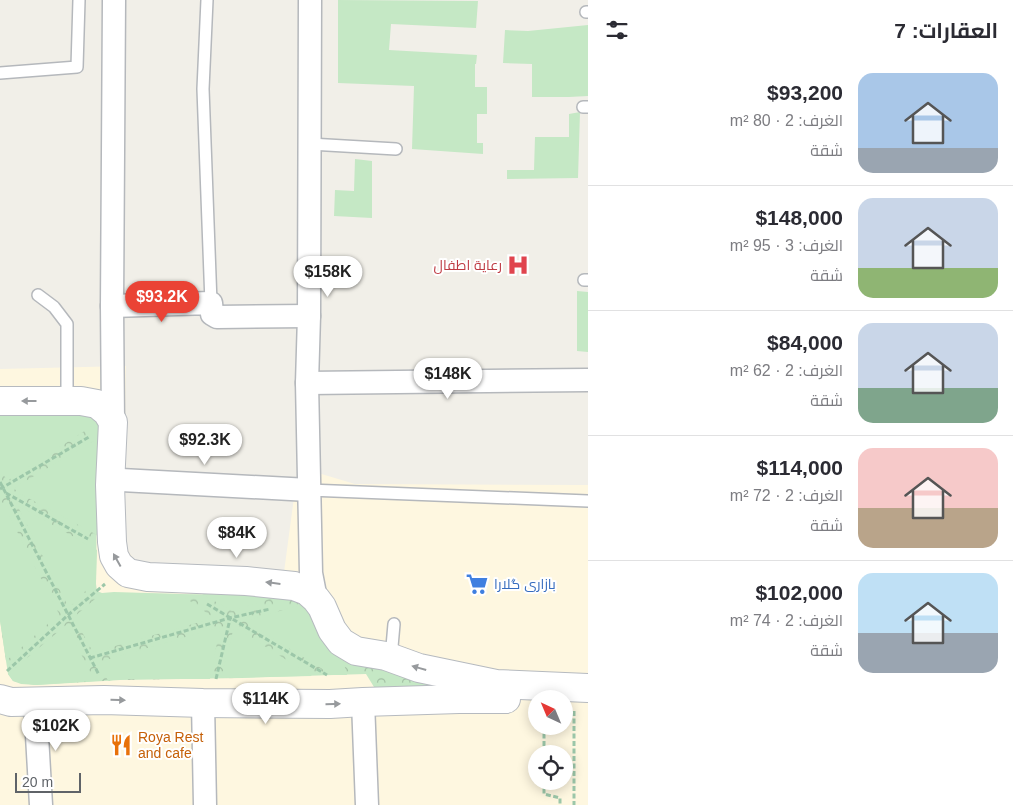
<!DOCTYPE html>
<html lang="ar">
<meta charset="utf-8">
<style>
:root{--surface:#fff;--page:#f7f7f7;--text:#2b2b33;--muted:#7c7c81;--line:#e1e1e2;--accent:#ea4335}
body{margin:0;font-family:Helvetica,Cairo,sans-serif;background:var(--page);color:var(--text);direction:rtl;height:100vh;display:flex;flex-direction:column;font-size:19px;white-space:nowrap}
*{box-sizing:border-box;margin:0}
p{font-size:16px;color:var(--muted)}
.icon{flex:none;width:28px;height:28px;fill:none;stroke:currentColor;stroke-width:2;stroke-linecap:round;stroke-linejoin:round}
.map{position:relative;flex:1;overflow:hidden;direction:ltr}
.panel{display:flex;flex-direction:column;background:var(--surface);width:425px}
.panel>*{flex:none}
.needle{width:32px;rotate:316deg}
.buttons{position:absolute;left:528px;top:690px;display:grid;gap:10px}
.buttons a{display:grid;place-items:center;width:45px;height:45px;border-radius:50%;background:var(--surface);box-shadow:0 2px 12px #0003;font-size:25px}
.scale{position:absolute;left:15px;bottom:12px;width:66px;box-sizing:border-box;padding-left:5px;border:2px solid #5f6368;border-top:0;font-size:14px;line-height:18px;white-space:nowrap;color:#5f6368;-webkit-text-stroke:4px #fff;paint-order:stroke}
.price{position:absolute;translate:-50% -42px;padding:0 11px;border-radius:18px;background:#fff;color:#222;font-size:16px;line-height:32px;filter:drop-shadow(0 1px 2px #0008)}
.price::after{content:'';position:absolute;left:50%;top:30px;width:15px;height:11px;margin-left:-8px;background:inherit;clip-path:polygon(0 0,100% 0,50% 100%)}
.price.selected{background:var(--accent);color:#fff}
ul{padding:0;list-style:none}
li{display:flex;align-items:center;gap:15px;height:125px;padding:0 15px}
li+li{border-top:1px solid var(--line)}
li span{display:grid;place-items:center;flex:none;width:140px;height:100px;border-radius:15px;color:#555}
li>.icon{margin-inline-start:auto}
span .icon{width:60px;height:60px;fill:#fffc;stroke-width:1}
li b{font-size:21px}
h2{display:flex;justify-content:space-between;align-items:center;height:60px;padding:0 15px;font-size:21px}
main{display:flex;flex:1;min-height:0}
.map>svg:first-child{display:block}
</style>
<main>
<section class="panel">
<h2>العقارات: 7<svg class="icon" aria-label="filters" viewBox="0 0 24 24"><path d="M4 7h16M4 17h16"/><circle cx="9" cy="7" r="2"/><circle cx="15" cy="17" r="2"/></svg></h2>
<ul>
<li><span style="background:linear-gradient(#a9c7e8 75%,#9aa5b1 0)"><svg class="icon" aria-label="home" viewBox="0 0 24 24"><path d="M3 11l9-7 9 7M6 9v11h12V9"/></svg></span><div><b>$93,200</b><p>الغرف: 2 · 80 m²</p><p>شقة</p></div></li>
<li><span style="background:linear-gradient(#c9d6e8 70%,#8fb573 0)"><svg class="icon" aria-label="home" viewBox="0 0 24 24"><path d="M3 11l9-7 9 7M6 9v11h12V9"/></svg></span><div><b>$148,000</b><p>الغرف: 3 · 95 m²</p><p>شقة</p></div></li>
<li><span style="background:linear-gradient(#c9d6e8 65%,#7fa58c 0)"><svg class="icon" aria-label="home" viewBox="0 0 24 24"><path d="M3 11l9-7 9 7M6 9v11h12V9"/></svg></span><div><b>$84,000</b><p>الغرف: 2 · 62 m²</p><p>شقة</p></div></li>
<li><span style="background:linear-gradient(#f6c9c9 60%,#b9a48a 0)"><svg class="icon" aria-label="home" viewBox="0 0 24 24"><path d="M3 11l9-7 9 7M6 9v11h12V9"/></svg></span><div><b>$114,000</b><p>الغرف: 2 · 72 m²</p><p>شقة</p></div></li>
<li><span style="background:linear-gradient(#bfe0f5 60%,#9aa5b1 0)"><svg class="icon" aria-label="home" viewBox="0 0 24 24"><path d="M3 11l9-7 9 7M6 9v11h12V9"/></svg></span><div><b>$102,000</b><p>الغرف: 2 · 74 m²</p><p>شقة</p></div></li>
</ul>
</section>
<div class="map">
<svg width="588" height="805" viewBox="0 0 588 805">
<defs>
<pattern id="park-crowns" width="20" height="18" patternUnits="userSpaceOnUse" patternTransform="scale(1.25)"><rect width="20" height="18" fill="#c5e8c5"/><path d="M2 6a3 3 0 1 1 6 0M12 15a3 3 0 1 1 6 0" fill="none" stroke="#a3c0a4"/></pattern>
</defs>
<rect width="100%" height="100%" fill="#f1efe8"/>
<path fill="#fef7e0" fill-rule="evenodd" d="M126 366 124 490 126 548 135 560 165 565 284 572 298 467 355 484 588 485V805H0V369ZM536 699H564V726H536ZM536 754H564V781H536Z"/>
<polygon fill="url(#park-crowns)" points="0,414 95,414 100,424 97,489 96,584 97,591 102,593 265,595 302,598 318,619 444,686 378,692 374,687 366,674 242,678 120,680 37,685 21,684 13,681 8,674 0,621"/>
<g fill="#c5e8c5">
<polygon points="338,0 478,1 476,28 391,24 389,50 477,55 476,64 475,64 475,87 487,87 487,114 477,114 477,143 483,143 483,154 412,149 414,86 338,83"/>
<polygon points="588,25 588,96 569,97 532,97 532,64 503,63 505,30 528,31"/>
<polygon points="580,112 578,178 507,179 507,170 534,170 535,137 569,137 569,114"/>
<polygon points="355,159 372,161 372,218 334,216 335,190 354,191"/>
<polygon points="577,291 588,292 588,352 577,351"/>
<polygon points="34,414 94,414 100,421 7,481 0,468 0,415"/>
<polygon points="100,437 97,535 17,492 14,488"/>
<polygon points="0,498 59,614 6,661 0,619"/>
<polygon points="17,505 97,550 96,580 69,608"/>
<polygon points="114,592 180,594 214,618 94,652 90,647 74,617 102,593"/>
<polygon points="202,594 265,595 276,597 232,611"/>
<polygon points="307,603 340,649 347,675 332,675 245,621"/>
<polygon points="66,625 95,681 34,685 13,681 8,674"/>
<polygon points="220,627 210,679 118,679 108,681 99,662"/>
<polygon points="234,627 312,676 221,678"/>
</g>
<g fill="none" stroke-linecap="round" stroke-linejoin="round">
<g stroke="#b5b8bc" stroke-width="14">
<g id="lane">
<polyline points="207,0 203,89 211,303"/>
<polyline points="586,12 588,12"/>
<polyline points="0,73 77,67 79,0"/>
<polyline points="583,107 588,107"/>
<polyline points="310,144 396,149"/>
<polyline points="584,280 588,280"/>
<polyline points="38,295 54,307 67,324 67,401"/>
<polyline points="309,490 588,501"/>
<polyline points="391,658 394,624"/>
</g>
</g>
<g stroke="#b5b8bc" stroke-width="25">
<g id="street">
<polyline points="310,0 309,316 307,383 311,573 316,599"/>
<polyline points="112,306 211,303 212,314 217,317 309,316"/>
<polyline points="307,383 588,380"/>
<polyline points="113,422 112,306 114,0"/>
<polyline points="110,485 121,480 309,490"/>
<polyline points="35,701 41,805"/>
<polyline points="363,702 367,805"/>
<polyline points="203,703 205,805"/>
</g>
</g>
<g stroke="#b6babf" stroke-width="30">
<g id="secondary">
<polyline points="0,401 81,401 97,404 107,412 113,422 110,485 112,542 114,556 119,565 128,573 148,577 246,581 294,586 307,591 316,599 322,607 332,630 341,642 356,651 386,656 419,668 496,684 588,688"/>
<polyline points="0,699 11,702 104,700 203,703 330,704 363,702 459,699 506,699"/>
</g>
</g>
<g stroke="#9cc7a9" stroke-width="3" stroke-dasharray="5 2.5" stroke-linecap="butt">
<polyline points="0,482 99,675"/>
<polyline points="0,489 89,437"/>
<polyline points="6,493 88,539"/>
<polyline points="207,604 327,675"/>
<polyline points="90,658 230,618 270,609"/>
<polyline points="7,671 68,615 105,584"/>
<polyline points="216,679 230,619"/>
<polyline points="574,711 574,805"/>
<polyline points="544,726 544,754"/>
<polyline points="544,781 544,794 560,798 560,805"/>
</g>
<use href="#lane" stroke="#fff" stroke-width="11"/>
<use href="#street" stroke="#fff" stroke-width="22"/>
<use href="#secondary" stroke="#fff" stroke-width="28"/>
</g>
<defs><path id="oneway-solid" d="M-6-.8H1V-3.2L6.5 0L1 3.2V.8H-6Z" transform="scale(1.25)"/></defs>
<g fill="#979a9d">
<use href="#oneway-solid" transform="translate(29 401) rotate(180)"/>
<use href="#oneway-solid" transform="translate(117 560) rotate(-119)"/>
<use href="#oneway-solid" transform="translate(273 583) rotate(-173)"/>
<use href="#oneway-solid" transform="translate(419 668) rotate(-164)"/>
<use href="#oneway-solid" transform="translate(118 700) rotate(2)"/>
<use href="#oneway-solid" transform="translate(333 704) rotate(-1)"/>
</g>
<defs>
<g id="hospital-bare" transform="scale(1.725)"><path d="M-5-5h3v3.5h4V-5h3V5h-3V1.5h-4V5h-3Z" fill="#e0444e" stroke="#fff" stroke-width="2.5" paint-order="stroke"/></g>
<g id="supermarket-bare" transform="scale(1.725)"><path d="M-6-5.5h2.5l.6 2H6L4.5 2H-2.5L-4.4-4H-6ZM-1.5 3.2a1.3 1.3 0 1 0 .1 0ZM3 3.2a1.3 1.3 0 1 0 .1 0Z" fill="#3f7fe0" stroke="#fff" stroke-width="2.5" paint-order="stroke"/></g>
<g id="restaurant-bare" transform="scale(1.725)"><path d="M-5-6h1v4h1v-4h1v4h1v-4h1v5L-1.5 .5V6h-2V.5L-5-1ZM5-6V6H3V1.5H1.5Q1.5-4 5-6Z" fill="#e8710a" stroke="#fff" stroke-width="2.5" paint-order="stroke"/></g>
</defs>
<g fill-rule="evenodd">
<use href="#hospital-bare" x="518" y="265"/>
<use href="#supermarket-bare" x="477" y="584"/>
<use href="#restaurant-bare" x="121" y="745"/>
</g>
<g text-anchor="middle" stroke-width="4" stroke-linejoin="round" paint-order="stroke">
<g font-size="14" fill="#be3a42" stroke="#fff" text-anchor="end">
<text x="502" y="270">رعاية اطفال</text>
</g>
<g font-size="14" fill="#366cbe" stroke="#fff" text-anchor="start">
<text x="494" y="589">بازاری گلارا</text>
</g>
<g font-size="14" fill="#c56008" stroke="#fff" text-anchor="start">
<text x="138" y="742">Roya Rest<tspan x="138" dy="16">and cafe</tspan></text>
</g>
</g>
</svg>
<div class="buttons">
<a><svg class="needle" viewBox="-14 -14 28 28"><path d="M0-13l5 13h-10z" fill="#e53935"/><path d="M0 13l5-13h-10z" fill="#7c7c81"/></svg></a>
<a><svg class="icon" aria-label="locate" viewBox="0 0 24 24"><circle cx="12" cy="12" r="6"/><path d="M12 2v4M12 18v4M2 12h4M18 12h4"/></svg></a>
</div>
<div class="scale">20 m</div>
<b class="price" style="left:328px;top:298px">$158K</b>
<b class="price selected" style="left:162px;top:323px">$93.2K</b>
<b class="price" style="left:448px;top:400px">$148K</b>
<b class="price" style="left:205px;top:466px">$92.3K</b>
<b class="price" style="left:237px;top:559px">$84K</b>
<b class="price" style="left:266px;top:725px">$114K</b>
<b class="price" style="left:56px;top:752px">$102K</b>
</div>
</main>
